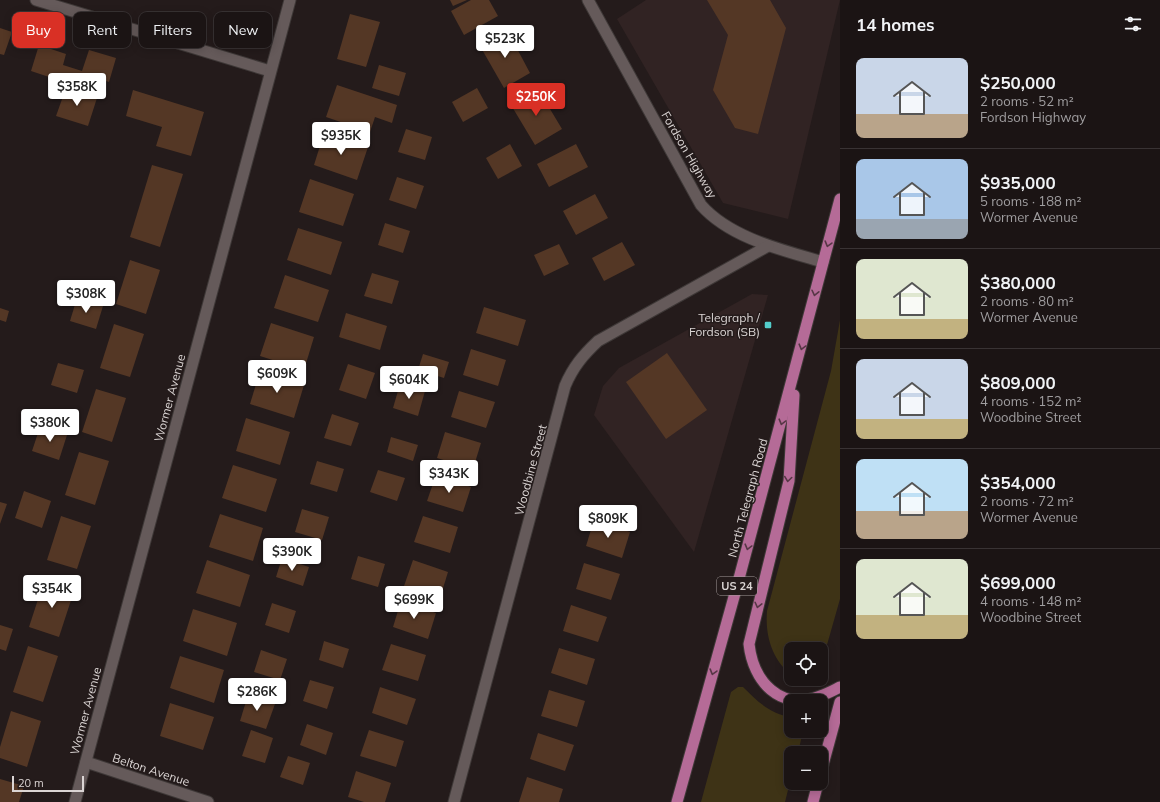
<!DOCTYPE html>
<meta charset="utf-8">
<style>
:root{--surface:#1b1414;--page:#241d1d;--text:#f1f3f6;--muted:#a09ea0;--line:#393334;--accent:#d93025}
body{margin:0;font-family:Mulish,sans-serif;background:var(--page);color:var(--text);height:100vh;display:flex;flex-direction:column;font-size:15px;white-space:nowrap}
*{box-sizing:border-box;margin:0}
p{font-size:13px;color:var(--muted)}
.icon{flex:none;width:22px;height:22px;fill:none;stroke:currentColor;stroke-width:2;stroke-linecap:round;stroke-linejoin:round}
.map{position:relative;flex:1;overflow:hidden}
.details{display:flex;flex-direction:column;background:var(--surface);width:320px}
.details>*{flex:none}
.guide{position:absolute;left:12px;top:12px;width:380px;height:36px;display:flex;gap:8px}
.controls{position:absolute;left:784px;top:642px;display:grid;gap:8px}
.controls a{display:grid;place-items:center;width:44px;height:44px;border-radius:8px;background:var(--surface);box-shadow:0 2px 10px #0003,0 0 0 1px var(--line);font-size:20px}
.scale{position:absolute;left:12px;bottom:10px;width:72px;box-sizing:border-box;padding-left:4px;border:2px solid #dbd5d4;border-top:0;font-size:11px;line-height:14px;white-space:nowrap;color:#dbd5d4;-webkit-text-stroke:3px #241b1b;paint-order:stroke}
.price{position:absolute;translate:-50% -34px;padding:0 9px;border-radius:4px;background:#fff;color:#222;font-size:13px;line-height:26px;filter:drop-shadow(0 1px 2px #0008)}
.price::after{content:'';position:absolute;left:50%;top:24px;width:12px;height:9px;margin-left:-6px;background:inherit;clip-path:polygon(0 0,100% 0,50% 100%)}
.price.on{background:var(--accent);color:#fff}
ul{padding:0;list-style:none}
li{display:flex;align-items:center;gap:12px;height:100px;padding:0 16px}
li+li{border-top:1px solid var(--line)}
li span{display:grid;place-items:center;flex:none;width:112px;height:80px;border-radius:8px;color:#555}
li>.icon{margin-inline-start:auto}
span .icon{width:48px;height:48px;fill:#fffc;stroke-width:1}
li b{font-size:17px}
h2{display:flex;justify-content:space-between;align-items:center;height:48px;padding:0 16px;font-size:17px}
.chip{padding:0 14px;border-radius:8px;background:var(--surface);box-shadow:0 2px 10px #0003,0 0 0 1px var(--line);font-size:14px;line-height:36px}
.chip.on{background:var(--accent);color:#fff}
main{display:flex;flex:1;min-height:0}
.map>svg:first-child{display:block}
</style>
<main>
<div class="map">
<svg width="840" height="802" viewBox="0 0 840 802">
<rect width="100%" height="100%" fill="#241b1b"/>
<g fill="#312323">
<polygon points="646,0 840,0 788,219 723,203 617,19"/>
<polygon points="752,294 768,295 694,552 594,415 603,386 619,368"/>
</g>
<g fill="#3e3316">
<path d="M840 320V599L821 666V649H791V675C772 659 765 636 767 611L831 371Z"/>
<path d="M738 687H743C757 701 770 714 791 717V731H803L798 753H791V778L785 802H701L731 692Z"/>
</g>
<g fill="#543725">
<polygon points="450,0 467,0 453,6"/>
<polygon points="471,0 489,0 498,16 464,35 451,11"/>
<polygon points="707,0 770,0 786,28 758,134 735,128 713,90 728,35"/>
<polygon points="350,14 380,22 366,67 337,59"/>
<polygon points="0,28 12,32 4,55 0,54"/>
<polygon points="507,30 530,73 504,88 480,46"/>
<polygon points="39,45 66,54 63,65 82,71 89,50 116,58 109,82 94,77 89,92 70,86 70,84 31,71"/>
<polygon points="379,65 406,73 399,96 372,88"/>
<polygon points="337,85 397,105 392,123 375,117 370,132 326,117"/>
<polygon points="66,88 97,98 88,126 56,116"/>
<polygon points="477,88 488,108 463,122 452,102"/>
<polygon points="538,89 562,129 535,145 511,105"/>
<polygon points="133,90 204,112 191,156 156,146 162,127 126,116"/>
<polygon points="406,129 432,137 425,160 398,152"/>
<polygon points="324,133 368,147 357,180 314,165"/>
<polygon points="510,144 522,166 498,179 486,158"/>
<polygon points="576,144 588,167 549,187 537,164"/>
<polygon points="152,165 183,174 160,247 130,237"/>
<polygon points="397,177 424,186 416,209 389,200"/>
<polygon points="310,179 354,194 343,226 299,212"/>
<polygon points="595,194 608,218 576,235 563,211"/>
<polygon points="385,223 410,231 403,253 378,245"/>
<polygon points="298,228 342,242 331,275 287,260"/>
<polygon points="622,242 635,265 604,281 592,258"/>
<polygon points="559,244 569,264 544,276 534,255"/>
<polygon points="130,260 160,270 146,314 116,304"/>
<polygon points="372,273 399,281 392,304 364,296"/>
<polygon points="285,275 329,290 318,322 274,308"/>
<polygon points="77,298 103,306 96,329 70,321"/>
<polygon points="484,307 526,320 518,346 476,333"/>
<polygon points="0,308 9,311 6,322 0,320"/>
<polygon points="346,313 387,326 380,350 339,337"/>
<polygon points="271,323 314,337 304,370 260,356"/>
<polygon points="114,324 144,334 130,377 100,368"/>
<polygon points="471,349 506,360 498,386 463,375"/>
<polygon points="667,353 707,410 666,439 626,382"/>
<polygon points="423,354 449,362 444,378 418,370"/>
<polygon points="58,363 84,370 77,393 51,385"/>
<polygon points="348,364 375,373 366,399 339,390"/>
<polygon points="260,371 304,385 294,418 250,404"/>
<polygon points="400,384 425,391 418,416 393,408"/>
<polygon points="96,389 126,398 112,442 82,432"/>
<polygon points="459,391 495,402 486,428 451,417"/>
<polygon points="332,414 359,423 351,446 324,438"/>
<polygon points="246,418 290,432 280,465 236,451"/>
<polygon points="40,427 67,435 59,460 32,451"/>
<polygon points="445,432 481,443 473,469 437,458"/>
<polygon points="391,437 418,445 413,461 387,452"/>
<polygon points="79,452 109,461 95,505 65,495"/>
<polygon points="317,461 344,469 337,492 310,484"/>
<polygon points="233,465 277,479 266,512 222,498"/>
<polygon points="378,470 405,478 397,501 370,492"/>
<polygon points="436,475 471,487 463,512 427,501"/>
<polygon points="24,491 51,501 42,528 15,518"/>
<polygon points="0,502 7,504 0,524"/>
<polygon points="302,509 329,517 322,540 295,532"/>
<polygon points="220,514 263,528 253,561 209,547"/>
<polygon points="61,516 91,526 77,569 47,560"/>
<polygon points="423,516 458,527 450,553 414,542"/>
<polygon points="594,520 630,532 622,558 586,546"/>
<polygon points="358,556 385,564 378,587 351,579"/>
<polygon points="282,558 309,567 303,586 276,577"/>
<polygon points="207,560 250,575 240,607 196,593"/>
<polygon points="413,560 448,572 440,598 404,586"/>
<polygon points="584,563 620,574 611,600 576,589"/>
<polygon points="44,581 74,591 59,637 29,627"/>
<polygon points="401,601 436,613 428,639 393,627"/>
<polygon points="272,603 296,611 289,633 265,625"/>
<polygon points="571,605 607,617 598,642 563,631"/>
<polygon points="193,609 237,623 227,656 183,641"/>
<polygon points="0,625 13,629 6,651 0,649"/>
<polygon points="324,641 349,649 343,668 319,660"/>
<polygon points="391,644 426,655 418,681 382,670"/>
<polygon points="28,646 58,656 43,702 13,692"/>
<polygon points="559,648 595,659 587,685 551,673"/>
<polygon points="261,650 287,659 280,680 254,672"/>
<polygon points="180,656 224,670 214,703 170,688"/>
<polygon points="310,680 334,687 327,709 303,701"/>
<polygon points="380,687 416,699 407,725 372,713"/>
<polygon points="549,690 585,701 577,727 541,716"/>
<polygon points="248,695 275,704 266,729 240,721"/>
<polygon points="170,703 214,717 203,750 160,736"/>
<polygon points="11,711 41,721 27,767 0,758 0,747"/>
<polygon points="307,724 333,733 326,755 300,745"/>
<polygon points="251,730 273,738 265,763 242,756"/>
<polygon points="369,730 404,741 396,767 360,756"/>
<polygon points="538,733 574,745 565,771 530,759"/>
<polygon points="288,756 310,763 303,785 280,777"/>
<polygon points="356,771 391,783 385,802 364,802 348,797"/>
<polygon points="527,777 563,789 559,802 519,802"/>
<polygon points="0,779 24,786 19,802 0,802"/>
</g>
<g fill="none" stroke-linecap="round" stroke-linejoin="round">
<g stroke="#3e3837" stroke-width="13">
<g id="minor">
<polyline points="36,0 270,71"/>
<path d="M588 0 701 205C730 238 782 250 823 262"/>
<polyline points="86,762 208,802"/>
<polyline points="75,802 290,0"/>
<path d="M454 802 565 386C573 367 583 355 598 341L768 246"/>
</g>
</g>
<g stroke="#3e3837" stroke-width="13">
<g id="primary">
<path d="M794 395 789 481 749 644C753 681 780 712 820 696 827 694 834 690 840 687"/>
<polyline points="821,772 840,702"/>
<polyline points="677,802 737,586 840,199"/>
<polyline points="813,802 818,783"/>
</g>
</g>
<use href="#minor" stroke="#655a5a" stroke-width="11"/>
<use href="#primary" stroke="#b56b97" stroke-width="11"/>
</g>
<defs><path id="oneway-chevron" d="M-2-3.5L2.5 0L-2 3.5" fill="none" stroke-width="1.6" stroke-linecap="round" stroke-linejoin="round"/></defs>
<g stroke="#573746">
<use href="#oneway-chevron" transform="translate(828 244) rotate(106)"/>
<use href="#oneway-chevron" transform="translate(815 293) rotate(103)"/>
<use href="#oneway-chevron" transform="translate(802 347) rotate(105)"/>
<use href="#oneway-chevron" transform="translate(782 422) rotate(105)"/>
<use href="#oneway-chevron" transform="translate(788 479) rotate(98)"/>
<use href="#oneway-chevron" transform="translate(748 547) rotate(105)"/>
<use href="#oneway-chevron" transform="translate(758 605) rotate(104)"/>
<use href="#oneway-chevron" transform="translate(713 672) rotate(106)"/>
</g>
<rect fill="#53cdca" stroke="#241b1b" stroke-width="1.5" x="764" y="321" width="8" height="8" rx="2"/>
<g text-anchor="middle" stroke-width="3" stroke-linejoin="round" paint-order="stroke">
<rect fill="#241b1b" stroke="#a49d9c" stroke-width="1" x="717" y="577" width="40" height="18" rx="3"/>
<g font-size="11" font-weight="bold" fill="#dbd5d4">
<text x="737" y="590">US 24</text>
</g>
<g font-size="12" fill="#dbd5d4" stroke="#241b1b">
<text transform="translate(689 155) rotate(60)" y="4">Fordson Highway</text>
<text transform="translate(170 398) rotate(-75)" y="4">Wormer Avenue</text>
<text transform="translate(531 470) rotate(-75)" y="4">Woodbine Street</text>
<text transform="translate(748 498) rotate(-75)" y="4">North Telegraph Road</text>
<text transform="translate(86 711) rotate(-75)" y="4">Wormer Avenue</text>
<text transform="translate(151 770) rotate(18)" y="4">Belton Avenue</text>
</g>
<g font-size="12" fill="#dbd5d4" stroke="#241b1b" text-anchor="end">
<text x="760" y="322">Telegraph /<tspan x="760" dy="14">Fordson (SB)</tspan></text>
</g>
</g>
</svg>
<div class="controls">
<a><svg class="icon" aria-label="locate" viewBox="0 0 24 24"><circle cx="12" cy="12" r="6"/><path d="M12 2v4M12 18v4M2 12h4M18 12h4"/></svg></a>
<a>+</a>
<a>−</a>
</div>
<div class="scale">20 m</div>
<b class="price" style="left:505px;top:59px">$523K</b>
<b class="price" style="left:77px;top:107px">$358K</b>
<b class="price on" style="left:536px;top:117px">$250K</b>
<b class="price" style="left:341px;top:156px">$935K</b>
<b class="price" style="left:86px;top:314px">$308K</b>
<b class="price" style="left:277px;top:394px">$609K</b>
<b class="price" style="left:409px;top:400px">$604K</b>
<b class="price" style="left:50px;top:443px">$380K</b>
<b class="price" style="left:449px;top:494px">$343K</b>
<b class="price" style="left:608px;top:539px">$809K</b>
<b class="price" style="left:292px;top:572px">$390K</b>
<b class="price" style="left:52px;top:609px">$354K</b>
<b class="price" style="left:414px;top:620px">$699K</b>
<b class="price" style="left:257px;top:712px">$286K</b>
<div class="guide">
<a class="chip on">Buy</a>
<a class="chip">Rent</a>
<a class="chip">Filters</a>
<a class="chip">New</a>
</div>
</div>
<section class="details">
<h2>14 homes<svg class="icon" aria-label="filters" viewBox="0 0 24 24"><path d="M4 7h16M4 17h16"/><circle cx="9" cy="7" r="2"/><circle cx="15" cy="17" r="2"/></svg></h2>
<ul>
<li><span style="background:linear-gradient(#c9d6e8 70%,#b9a48a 0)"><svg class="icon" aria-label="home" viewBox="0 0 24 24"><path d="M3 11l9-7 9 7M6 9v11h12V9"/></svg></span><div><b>$250,000</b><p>2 rooms · 52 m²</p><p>Fordson Highway</p></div></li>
<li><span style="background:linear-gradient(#a9c7e8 75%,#9aa5b1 0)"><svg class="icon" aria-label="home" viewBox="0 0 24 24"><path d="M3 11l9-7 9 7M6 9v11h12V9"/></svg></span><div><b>$935,000</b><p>5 rooms · 188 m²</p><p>Wormer Avenue</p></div></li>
<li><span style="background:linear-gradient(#dfe7d0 75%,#c2b280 0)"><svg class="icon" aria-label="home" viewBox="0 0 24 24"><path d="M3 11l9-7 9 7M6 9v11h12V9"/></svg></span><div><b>$380,000</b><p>2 rooms · 80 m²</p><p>Wormer Avenue</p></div></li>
<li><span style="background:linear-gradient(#c9d6e8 75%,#c2b280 0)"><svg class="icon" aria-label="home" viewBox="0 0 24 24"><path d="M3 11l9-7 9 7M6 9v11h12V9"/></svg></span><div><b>$809,000</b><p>4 rooms · 152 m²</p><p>Woodbine Street</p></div></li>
<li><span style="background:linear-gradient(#bfe0f5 65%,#b9a48a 0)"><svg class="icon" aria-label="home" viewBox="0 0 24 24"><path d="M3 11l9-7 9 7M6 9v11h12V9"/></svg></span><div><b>$354,000</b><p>2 rooms · 72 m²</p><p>Wormer Avenue</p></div></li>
<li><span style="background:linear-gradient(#dfe7d0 70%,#c2b280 0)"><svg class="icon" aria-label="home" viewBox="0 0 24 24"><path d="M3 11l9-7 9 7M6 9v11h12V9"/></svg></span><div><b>$699,000</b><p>4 rooms · 148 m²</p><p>Woodbine Street</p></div></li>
</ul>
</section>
</main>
